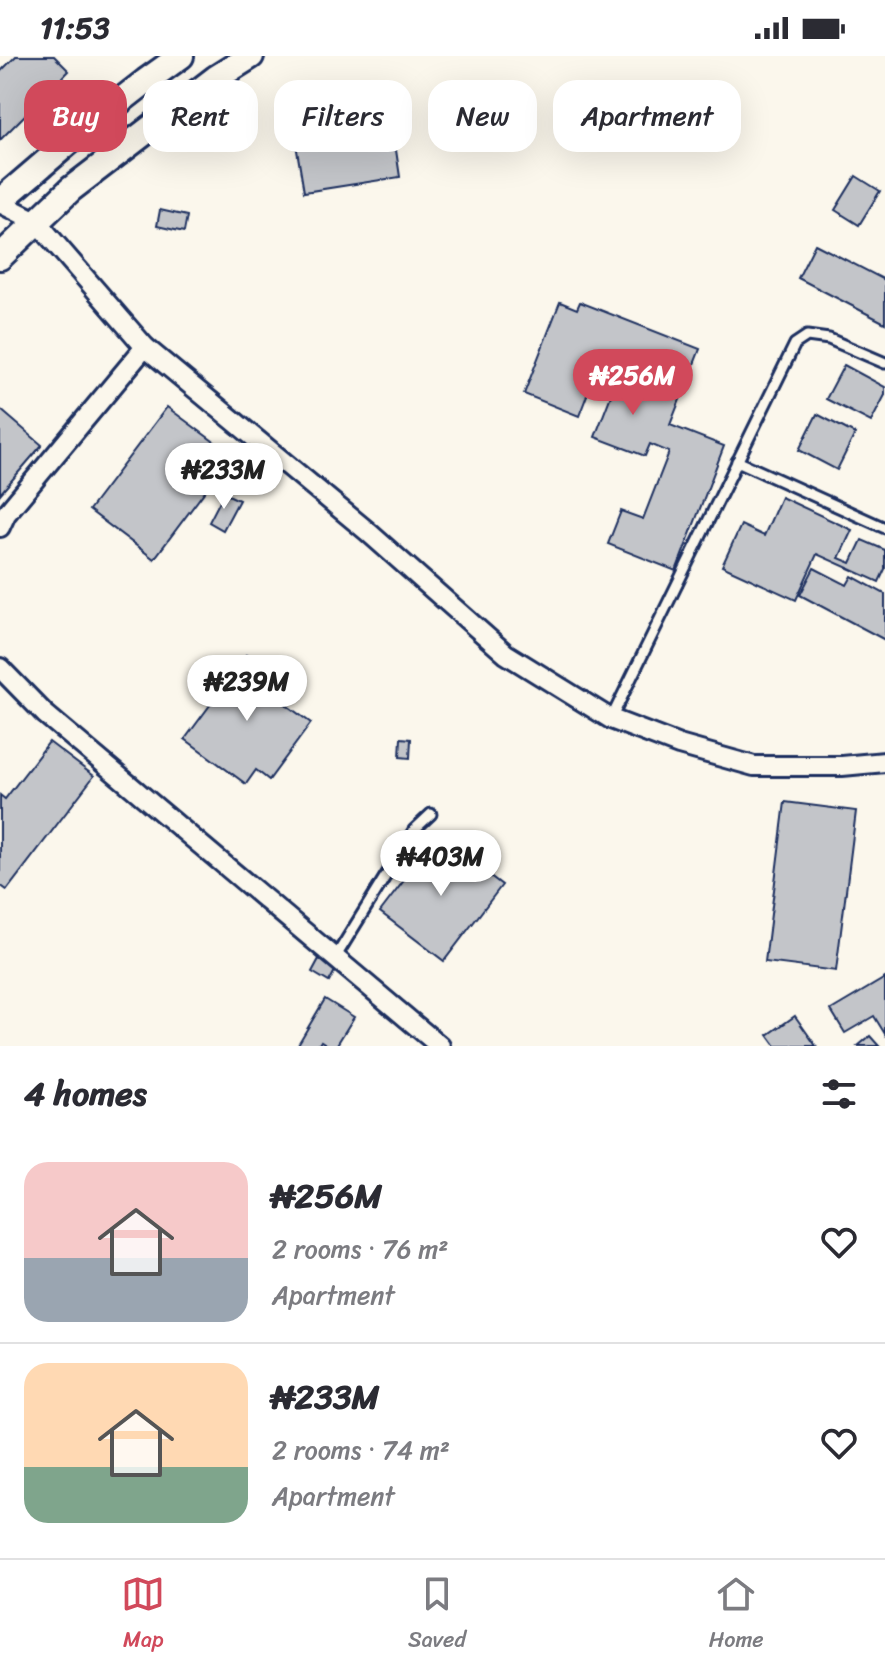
<!DOCTYPE html>
<meta charset="utf-8">
<style>
:root{--surface:#fff;--page:#f7f7f7;--text:#2b2b33;--muted:#7c7c81;--line:#e1e1e2;--accent:#d1495b}
body{margin:0;font-family:Sriracha,sans-serif;background:var(--page);color:var(--text);height:100vh;display:flex;flex-direction:column;font-size:30px;white-space:nowrap}
*{box-sizing:border-box;margin:0}
p{font-size:26px;color:var(--muted)}
.icon{flex:none;width:44px;height:44px;fill:none;stroke:currentColor;stroke-width:2;stroke-linecap:round;stroke-linejoin:round}
.map{position:relative;height:990px;overflow:hidden}
.side{display:flex;flex-direction:column;background:var(--surface);flex:1}
.side>*{flex:none}
.hud{position:absolute;left:24px;top:24px;width:838px;height:72px;display:flex;gap:16px}
.price{position:absolute;translate:-50% -68px;padding:0 18px;border-radius:28px;background:#fff;color:#222;font-size:26px;line-height:52px;filter:drop-shadow(0 2px 4px #0008)}
.price::after{content:'';position:absolute;left:50%;top:48px;width:24px;height:18px;margin-left:-12px;background:inherit;clip-path:polygon(0 0,100% 0,50% 100%)}
.price.on{background:var(--accent);color:#fff}
ul{padding:0;list-style:none}
li{display:flex;align-items:center;gap:24px;height:200px;padding:0 24px}
li+li{border-top:2px solid var(--line)}
li span{display:grid;place-items:center;flex:none;width:224px;height:160px;border-radius:24px;color:#555}
li>.icon{margin-inline-start:auto}
span .icon{width:96px;height:96px;fill:#fffc;stroke-width:1}
li b{font-size:34px}
h2{display:flex;justify-content:space-between;align-items:center;height:96px;padding:0 24px;font-size:34px}
.tag{padding:0 28px;border-radius:24px;background:var(--surface);box-shadow:0 8px 32px #0002;font-size:28px;line-height:72px}
.tag.on{background:var(--accent);color:#fff}
.status{display:flex;justify-content:space-between;align-items:center;height:56px;padding:0 40px;background:var(--surface);direction:ltr}
.status svg{height:22px;fill:currentColor}
.menu{display:flex;justify-content:space-around;align-items:center;height:112px;border-top:2px solid var(--line);background:var(--surface);font-size:22px;color:var(--muted)}
.menu a{display:grid;justify-items:center;gap:4px}
.menu .on{color:var(--accent)}
.map>svg:first-child{display:block}
</style>
<div class="status"><b>11:53</b><svg viewBox="0 0 49 12"><path d="M0 12V9h3v3zM5 12V6h3v6zM10 12V3h3v9zM15 12V0h3v12zM26 1h20v11H26zM47 4h2v5h-2z"/></svg></div>
<div class="map">
<svg width="885" height="990" viewBox="0 0 885 990">
<rect width="100%" height="100%" fill="#fbf7ec"/>
<filter id="ink" filterUnits="userSpaceOnUse"><feTurbulence type="fractalNoise" baseFrequency=".0125" numOctaves="2"/><feDisplacementMap in="SourceGraphic" scale="16" xChannelSelector="R" yChannelSelector="G"/><feConvolveMatrix kernelMatrix="1 2 1 2 8 2 1 2 1" color-interpolation-filters="sRGB"/></filter>
<g filter="url(#ink)">
<g fill="#c3c5c9" stroke="#1b2f5e" stroke-width="2">
<polygon points="16,0 54,0 69,15 0,84 0,16"/>
<polygon points="392,67 400,121 304,136 295,82"/>
<polygon points="856,120 880,135 859,169 835,154"/>
<polygon points="160,154 187,160 184,176 157,170"/>
<polygon points="815,188 885,224 885,267 798,222"/>
<polygon points="560,246 577,253 580,246 700,293 670,369 724,390 676,515 608,488 621,455 643,463 669,396 650,388 645,400 595,381 620,316 599,308 579,360 524,338"/>
<polygon points="844,309 885,331 885,339 871,366 826,343"/>
<polygon points="167,351 232,399 154,503 89,454"/>
<polygon points="0,353 42,389 0,438"/>
<polygon points="817,358 855,378 837,414 799,394"/>
<polygon points="224,437 239,444 223,474 209,466"/>
<polygon points="781,441 852,474 839,502 851,507 862,484 885,494 885,513 879,526 817,498 796,544 722,510 741,469 764,480"/>
<polygon points="814,512 847,529 852,520 885,538 885,584 800,539"/>
<polygon points="246,599 280,624 270,637 311,667 269,724 256,714 246,728 185,683 216,641 204,632 221,609 232,617"/>
<polygon points="401,682 411,683 410,702 400,701"/>
<polygon points="49,686 94,720 7,834 0,829 0,739 5,743"/>
<polygon points="785,746 856,755 836,915 765,906"/>
<polygon points="438,780 502,829 444,905 380,856"/>
<polygon points="319,903 336,913 329,926 312,916"/>
<polygon points="885,922 885,978 874,960 845,977 831,954"/>
<polygon points="325,943 354,961 336,990 329,990 321,985 318,990 297,990"/>
<polygon points="795,960 816,990 776,990 768,979"/>
<polygon points="870,980 879,990 858,990"/>
</g>
<g fill="none" stroke-linecap="round" stroke-linejoin="round">
<g stroke="#1b2f5e" stroke-width="15">
<g id="lane">
<polyline points="737,405 885,472"/>
<polyline points="611,663 795,288 807,280 829,283 885,307"/>
<polyline points="335,902 414,774 431,758"/>
</g>
</g>
<g stroke="#1b2f5e" stroke-width="24">
<g id="street">
<polyline points="0,147 36,165 145,291 367,475 506,598 611,663 679,689 754,710 842,710 885,706"/>
<polyline points="0,471 6,458 145,291"/>
<polyline points="0,612 45,658 440,990"/>
</g>
</g>
<g stroke="#1b2f5e" stroke-width="30">
<g id="secondary">
<polyline points="0,145 83,74 146,25 181,0"/>
<polyline points="0,201 71,133 216,22 251,0"/>
</g>
</g>
<use href="#lane" stroke="#fbf7ec" stroke-width="9"/>
<use href="#street" stroke="#fbf7ec" stroke-width="18"/>
<use href="#secondary" stroke="#fbf7ec" stroke-width="24"/>
</g>
</g>
</svg>
<b class="price on" style="left:633px;top:361px">₦256M</b>
<b class="price" style="left:224px;top:455px">₦233M</b>
<b class="price" style="left:247px;top:667px">₦239M</b>
<b class="price" style="left:441px;top:842px">₦403M</b>
<div class="hud">
<a class="tag on">Buy</a>
<a class="tag">Rent</a>
<a class="tag">Filters</a>
<a class="tag">New</a>
<a class="tag">Apartment</a>
</div>
</div>
<section class="side">
<h2>4 homes<svg class="icon" aria-label="filters" viewBox="0 0 24 24"><path d="M4 7h16M4 17h16"/><circle cx="9" cy="7" r="2"/><circle cx="15" cy="17" r="2"/></svg></h2>
<ul>
<li><span style="background:linear-gradient(#f6c9c9 60%,#9aa5b1 0)"><svg class="icon" aria-label="home" viewBox="0 0 24 24"><path d="M3 11l9-7 9 7M6 9v11h12V9"/></svg></span><div><b>₦256M</b><p>2 rooms · 76 m²</p><p>Apartment</p></div><svg class="icon" aria-label="heart" viewBox="0 0 24 24"><path d="M12 20l-8-8c-3-5 5-10 8-4 3-6 11-1 8 4z"/></svg></li>
<li><span style="background:linear-gradient(#ffd9b3 65%,#7fa58c 0)"><svg class="icon" aria-label="home" viewBox="0 0 24 24"><path d="M3 11l9-7 9 7M6 9v11h12V9"/></svg></span><div><b>₦233M</b><p>2 rooms · 74 m²</p><p>Apartment</p></div><svg class="icon" aria-label="heart" viewBox="0 0 24 24"><path d="M12 20l-8-8c-3-5 5-10 8-4 3-6 11-1 8 4z"/></svg></li>
</ul>
</section>
<nav class="menu">
<a class="on"><svg class="icon" aria-label="map" viewBox="0 0 24 24"><path d="M3 6l6-2 6 2 6-2v14l-6 2-6-2-6 2zM9 4v14M15 6v14"/></svg>Map</a>
<a><svg class="icon" aria-label="saved" viewBox="0 0 24 24"><path d="M7 4h10v16l-5-4-5 4z"/></svg>Saved</a>
<a><svg class="icon" aria-label="home" viewBox="0 0 24 24"><path d="M3 11l9-7 9 7M6 9v11h12V9"/></svg>Home</a>
</nav>
